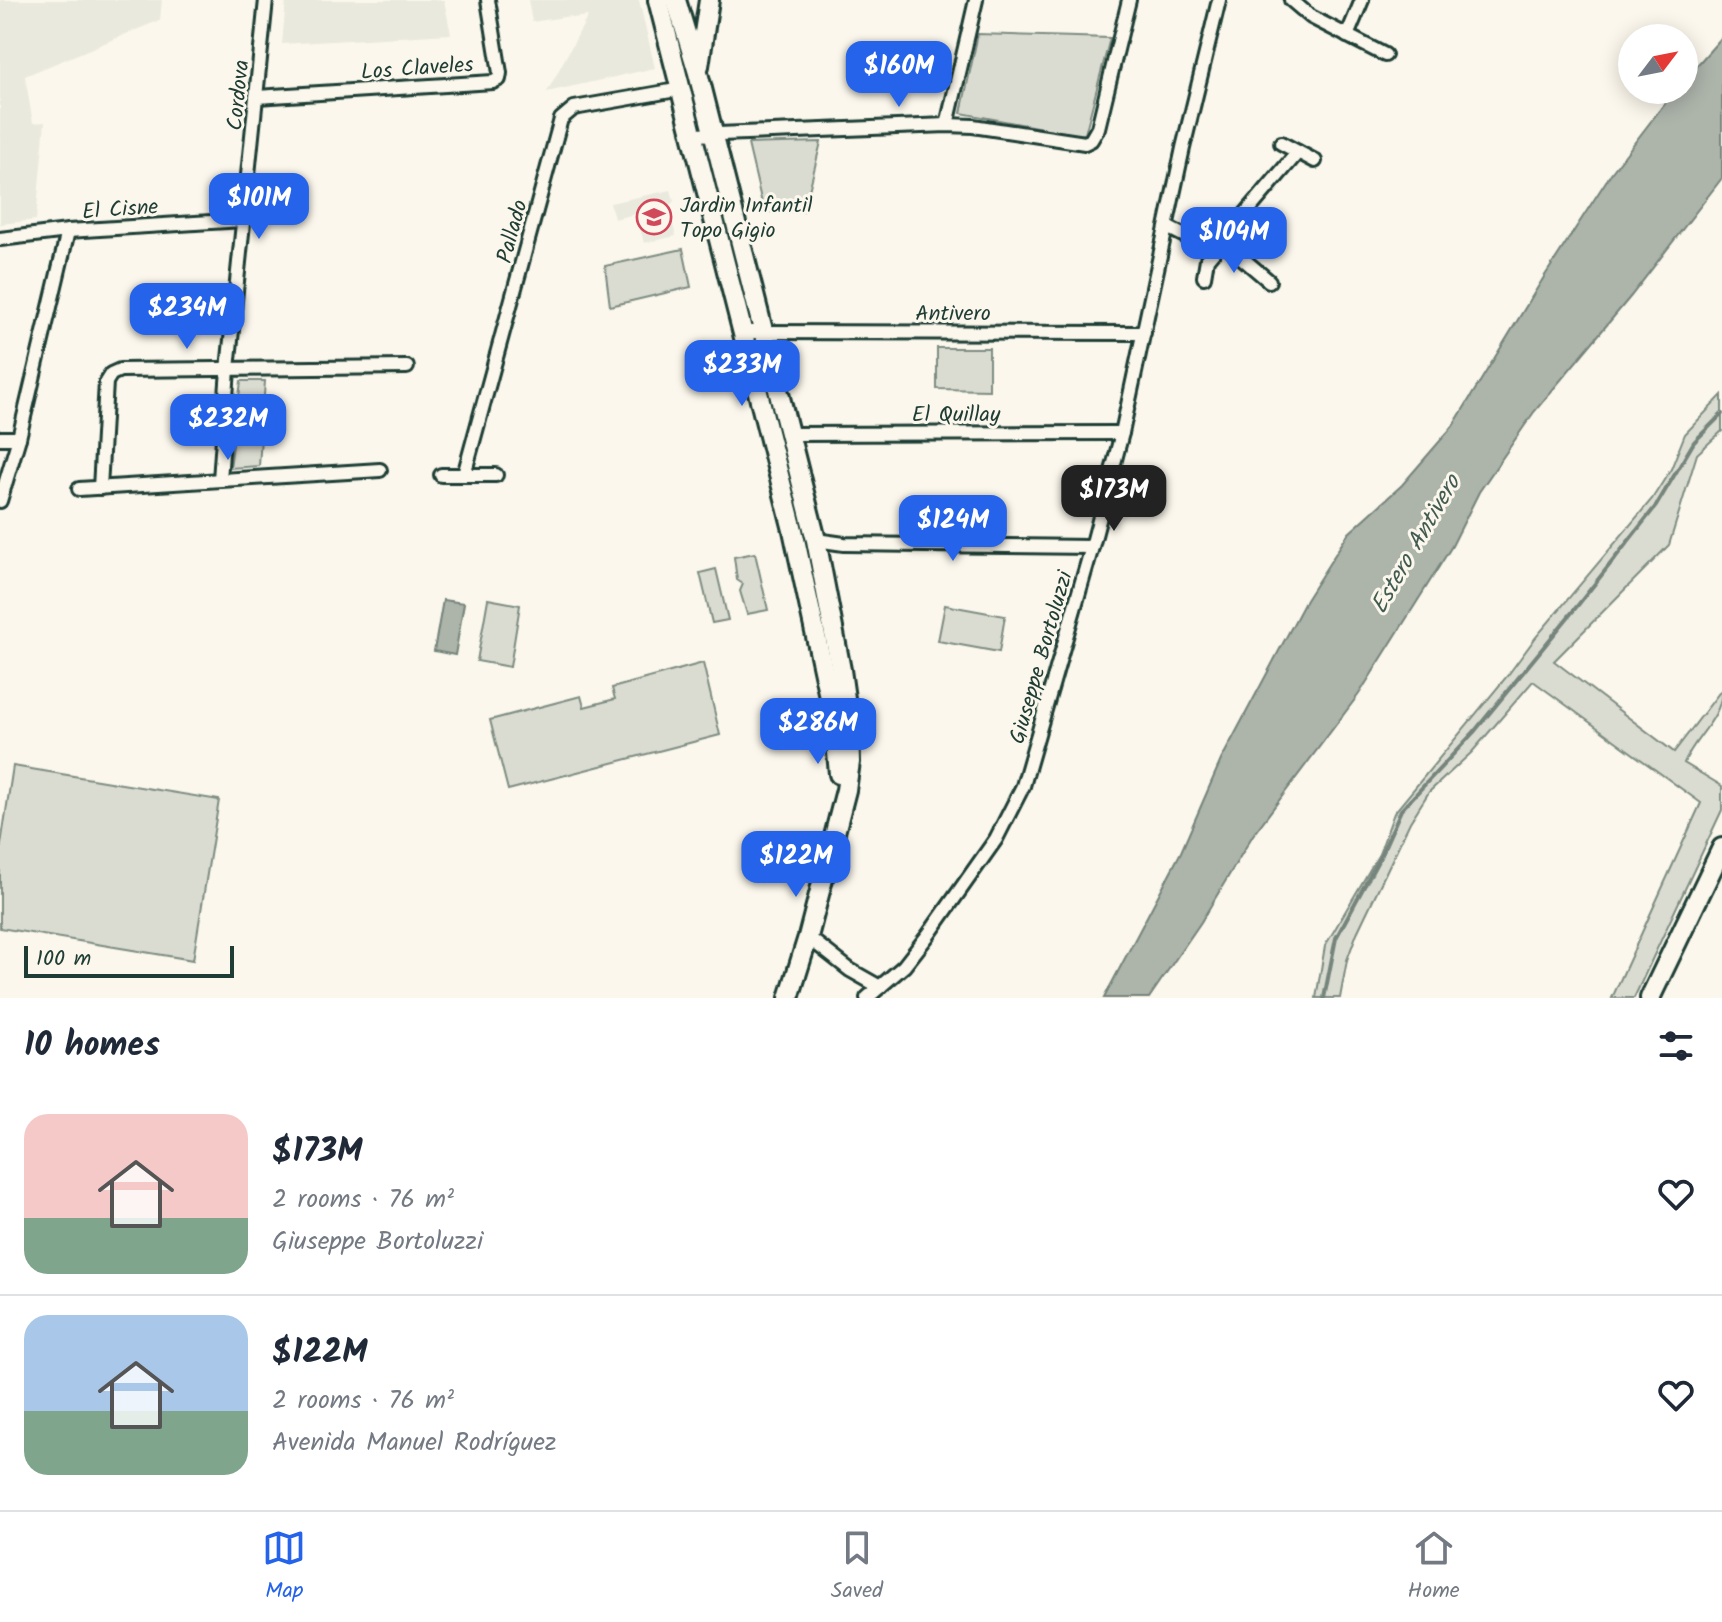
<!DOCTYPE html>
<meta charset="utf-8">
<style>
:root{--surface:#fff;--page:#f6f6f7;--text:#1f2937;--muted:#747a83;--line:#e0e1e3;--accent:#2563eb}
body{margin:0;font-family:Kalam,sans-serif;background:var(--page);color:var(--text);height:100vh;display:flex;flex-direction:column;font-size:30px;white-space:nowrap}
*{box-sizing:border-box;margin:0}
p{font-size:26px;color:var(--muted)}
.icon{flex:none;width:44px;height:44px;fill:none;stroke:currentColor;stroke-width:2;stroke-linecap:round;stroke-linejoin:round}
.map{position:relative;height:998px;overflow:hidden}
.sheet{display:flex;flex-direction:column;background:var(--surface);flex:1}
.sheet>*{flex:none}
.needle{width:52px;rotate:58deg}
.tools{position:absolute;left:1618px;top:24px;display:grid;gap:16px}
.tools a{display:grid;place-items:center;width:80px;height:80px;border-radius:50%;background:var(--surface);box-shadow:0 4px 20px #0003;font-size:40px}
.scale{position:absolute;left:24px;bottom:20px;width:210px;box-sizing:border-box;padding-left:8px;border:4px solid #1f3d34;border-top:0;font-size:22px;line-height:28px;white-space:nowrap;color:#1f3d34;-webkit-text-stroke:6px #fbf7ec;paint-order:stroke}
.price{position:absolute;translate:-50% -68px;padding:0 18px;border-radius:16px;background:var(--accent);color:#fff;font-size:26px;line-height:52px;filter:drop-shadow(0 2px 4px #0008)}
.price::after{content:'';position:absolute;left:50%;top:48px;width:24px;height:18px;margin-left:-12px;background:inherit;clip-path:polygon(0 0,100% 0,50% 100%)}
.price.current{background:#222;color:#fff}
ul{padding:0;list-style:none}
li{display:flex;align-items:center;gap:24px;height:200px;padding:0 24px}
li+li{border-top:2px solid var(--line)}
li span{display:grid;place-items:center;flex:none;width:224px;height:160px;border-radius:24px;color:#555}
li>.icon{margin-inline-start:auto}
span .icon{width:96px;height:96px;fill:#fffc;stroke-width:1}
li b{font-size:34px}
h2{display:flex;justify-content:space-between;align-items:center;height:96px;padding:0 24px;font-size:34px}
.menu{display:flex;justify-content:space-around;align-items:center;height:112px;border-top:2px solid var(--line);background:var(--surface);font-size:22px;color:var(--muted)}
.menu a{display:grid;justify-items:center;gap:4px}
.menu .current{color:var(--accent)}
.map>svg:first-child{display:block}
</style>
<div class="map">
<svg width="1722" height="998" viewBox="0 0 1722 998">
<rect width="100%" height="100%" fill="#fbf7ec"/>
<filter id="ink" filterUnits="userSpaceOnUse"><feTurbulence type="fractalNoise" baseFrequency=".0125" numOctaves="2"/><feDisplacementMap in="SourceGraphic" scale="16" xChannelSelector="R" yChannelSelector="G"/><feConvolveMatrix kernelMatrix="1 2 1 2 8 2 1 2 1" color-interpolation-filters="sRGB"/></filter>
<g filter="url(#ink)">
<g fill="#eae9de">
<polygon points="0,0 162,0 160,20 25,76 33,123 45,122 36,220 0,224"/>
<polygon points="286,0 444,0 451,34 282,44"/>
<polygon points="528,0 639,0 655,68 547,92 588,16 572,18 571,16 532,22"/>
<polygon points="671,190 674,201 668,207 676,236 644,243 636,214 614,219 610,203"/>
</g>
<g fill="#dbdcd1" stroke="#7d8c82" stroke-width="2">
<polygon points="978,34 1110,38 1085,134 1080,135 961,113"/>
<polygon points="821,142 804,211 764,212 748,144"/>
<polygon points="683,249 691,287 610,306 605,266"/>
<polygon points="937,348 989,348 989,390 937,389"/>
<polygon points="241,381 265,381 259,466 230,468"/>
<path d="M1722 395V431L1697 454 1669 545 1554 661 1674 752 1722 689C1722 719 1695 736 1684 763L1722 786V810L1634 998H1612L1701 803 1533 681 1472 752 1429 792 1410 822 1357 933 1347 960 1340 998H1316L1325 946 1379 854 1394 813 1508 675 1536 637 1652 499 1671 469 1685 434Z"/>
<polygon points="755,553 768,610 747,614 740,591 743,584 737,580 734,557"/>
<polygon points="716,569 728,620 712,623 700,573"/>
<polygon points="488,599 520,605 510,667 477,661"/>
<polygon points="945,605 1005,616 999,652 938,641"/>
<polygon points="703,663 720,735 508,790 490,720 581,696 584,707 615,699 612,688"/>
<polygon points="13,766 219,800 193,960 0,928 0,851"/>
</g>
<g fill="#adb4aa" stroke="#74847b" stroke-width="2">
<polygon points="1722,37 1722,178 1631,296 1534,412 1479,492 1452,546 1359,694 1253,835 1201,922 1149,998 1104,998 1181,852 1221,760 1306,600 1348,534 1402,485 1453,426 1544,277 1612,172 1675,90 1684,90 1684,80"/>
<polygon points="443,600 464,603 455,655 434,651"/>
</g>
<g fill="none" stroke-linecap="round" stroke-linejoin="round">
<polyline stroke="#74847b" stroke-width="4" points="1324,998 1336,938 1380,857 1401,810 1474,732 1578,605 1656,506 1694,442 1722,414"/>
<g stroke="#1f3d34" stroke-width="18">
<g id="street">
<polyline points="1291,0 1311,17 1385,55"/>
<polyline points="1347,36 1362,0"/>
<polyline points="257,97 493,82 499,79 500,73 488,0"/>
<polyline points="947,125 976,0"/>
<polyline points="694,135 947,125 973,126 1085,143 1091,140 1098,128 1129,0"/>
<polyline points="1281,143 1315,161"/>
<polyline points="1167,227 1214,251"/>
<polyline points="0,239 68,231 243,220"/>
<polyline points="1222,241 1269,281"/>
<polyline points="1204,277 1207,259 1298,152"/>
<polyline points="743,332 1144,333"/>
<polyline points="790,434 1122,433"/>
<polyline points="0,438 19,438"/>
<polyline points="441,475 496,475"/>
<polyline points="464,475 561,119 574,108 682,89"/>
<polyline points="220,480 228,369 266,0"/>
<polyline points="100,488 106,382 111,374 120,370 407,367"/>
<polyline points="79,489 380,470"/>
<polyline points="0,501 19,438 68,231"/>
<polyline points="816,540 844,544 1092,547"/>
<polyline points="808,937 850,970 880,987"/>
<polyline points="867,998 904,966 929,934 996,839 1023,786 1092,547 1122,433 1183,148 1219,0"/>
</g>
</g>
<g stroke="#1f3d34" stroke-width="24">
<g id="secondary">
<polyline points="658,0 793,530 834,720 839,774"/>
<polyline points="676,0 698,73 816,540 841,670 849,727 850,762 846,790 808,937 789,998"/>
<polyline points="699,66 709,0"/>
<polyline points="1650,998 1722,848"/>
</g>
</g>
<use href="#street" stroke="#fbf7ec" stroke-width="12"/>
<use href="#secondary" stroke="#fbf7ec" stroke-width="18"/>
</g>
</g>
<defs>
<g id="school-ring" transform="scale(1.8)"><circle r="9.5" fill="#fbf7ec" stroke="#d1495b" stroke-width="1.5"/><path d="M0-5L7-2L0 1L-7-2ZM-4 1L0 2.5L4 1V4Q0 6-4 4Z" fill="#d1495b"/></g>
</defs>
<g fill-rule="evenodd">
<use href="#school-ring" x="654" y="217"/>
</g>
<g text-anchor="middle" stroke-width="6" stroke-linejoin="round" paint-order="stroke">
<g font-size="22" fill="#1f3d34" stroke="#fbf7ec">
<text transform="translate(417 67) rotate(-4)" y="8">Los Claveles</text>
<text transform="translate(237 95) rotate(-84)" y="8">Cordova</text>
<text transform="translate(120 208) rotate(-4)" y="8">El Cisne</text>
<text transform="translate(511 231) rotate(-75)" y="8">Pallado</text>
<text x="953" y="320">Antivero</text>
<text x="956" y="421">El Quillay</text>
<text transform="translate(1040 657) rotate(-74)" y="8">Giuseppe Bortoluzzi</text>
</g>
<g font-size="22" fill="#1f3d34" stroke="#fbf7ec" text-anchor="start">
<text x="680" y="212">Jardin Infantil<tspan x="680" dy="25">Topo Gigio</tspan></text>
</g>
<g font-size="24" font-style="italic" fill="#425b52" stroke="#fbf7ec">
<text transform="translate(1415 544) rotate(-60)" y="8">Estero Antivero</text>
</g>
</g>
</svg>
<div class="tools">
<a><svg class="needle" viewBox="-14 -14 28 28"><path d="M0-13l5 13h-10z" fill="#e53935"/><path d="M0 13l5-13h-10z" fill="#747a83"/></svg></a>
</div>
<div class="scale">100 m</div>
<b class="price" style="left:899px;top:109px">$160M</b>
<b class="price" style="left:259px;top:241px">$101M</b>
<b class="price" style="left:1234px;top:275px">$104M</b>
<b class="price" style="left:187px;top:351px">$234M</b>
<b class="price" style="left:742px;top:408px">$233M</b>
<b class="price" style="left:228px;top:462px">$232M</b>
<b class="price current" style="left:1114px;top:533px">$173M</b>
<b class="price" style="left:953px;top:563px">$124M</b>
<b class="price" style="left:818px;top:766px">$286M</b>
<b class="price" style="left:796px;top:899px">$122M</b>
</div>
<section class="sheet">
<h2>10 homes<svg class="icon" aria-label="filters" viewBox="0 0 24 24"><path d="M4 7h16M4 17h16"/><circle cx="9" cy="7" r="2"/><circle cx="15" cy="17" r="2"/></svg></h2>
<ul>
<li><span style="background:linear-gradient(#f6c9c9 65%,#7fa58c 0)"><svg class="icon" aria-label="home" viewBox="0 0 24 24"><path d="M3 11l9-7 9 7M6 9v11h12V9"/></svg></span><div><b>$173M</b><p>2 rooms · 76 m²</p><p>Giuseppe Bortoluzzi</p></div><svg class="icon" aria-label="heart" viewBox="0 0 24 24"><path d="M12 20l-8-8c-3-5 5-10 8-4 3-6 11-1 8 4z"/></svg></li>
<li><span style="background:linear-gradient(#a9c7e8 60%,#7fa58c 0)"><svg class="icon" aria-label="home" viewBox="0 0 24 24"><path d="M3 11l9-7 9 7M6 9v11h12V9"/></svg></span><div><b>$122M</b><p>2 rooms · 76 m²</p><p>Avenida Manuel Rodríguez</p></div><svg class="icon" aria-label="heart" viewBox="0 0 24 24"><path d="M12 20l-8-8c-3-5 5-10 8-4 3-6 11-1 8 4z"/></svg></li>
</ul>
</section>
<nav class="menu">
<a class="current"><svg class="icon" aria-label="map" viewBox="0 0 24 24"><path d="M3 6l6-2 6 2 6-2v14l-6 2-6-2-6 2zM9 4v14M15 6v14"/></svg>Map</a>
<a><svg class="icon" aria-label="saved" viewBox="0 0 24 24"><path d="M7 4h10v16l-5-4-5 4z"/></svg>Saved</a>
<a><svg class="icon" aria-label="home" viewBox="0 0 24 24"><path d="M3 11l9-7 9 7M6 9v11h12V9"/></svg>Home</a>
</nav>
